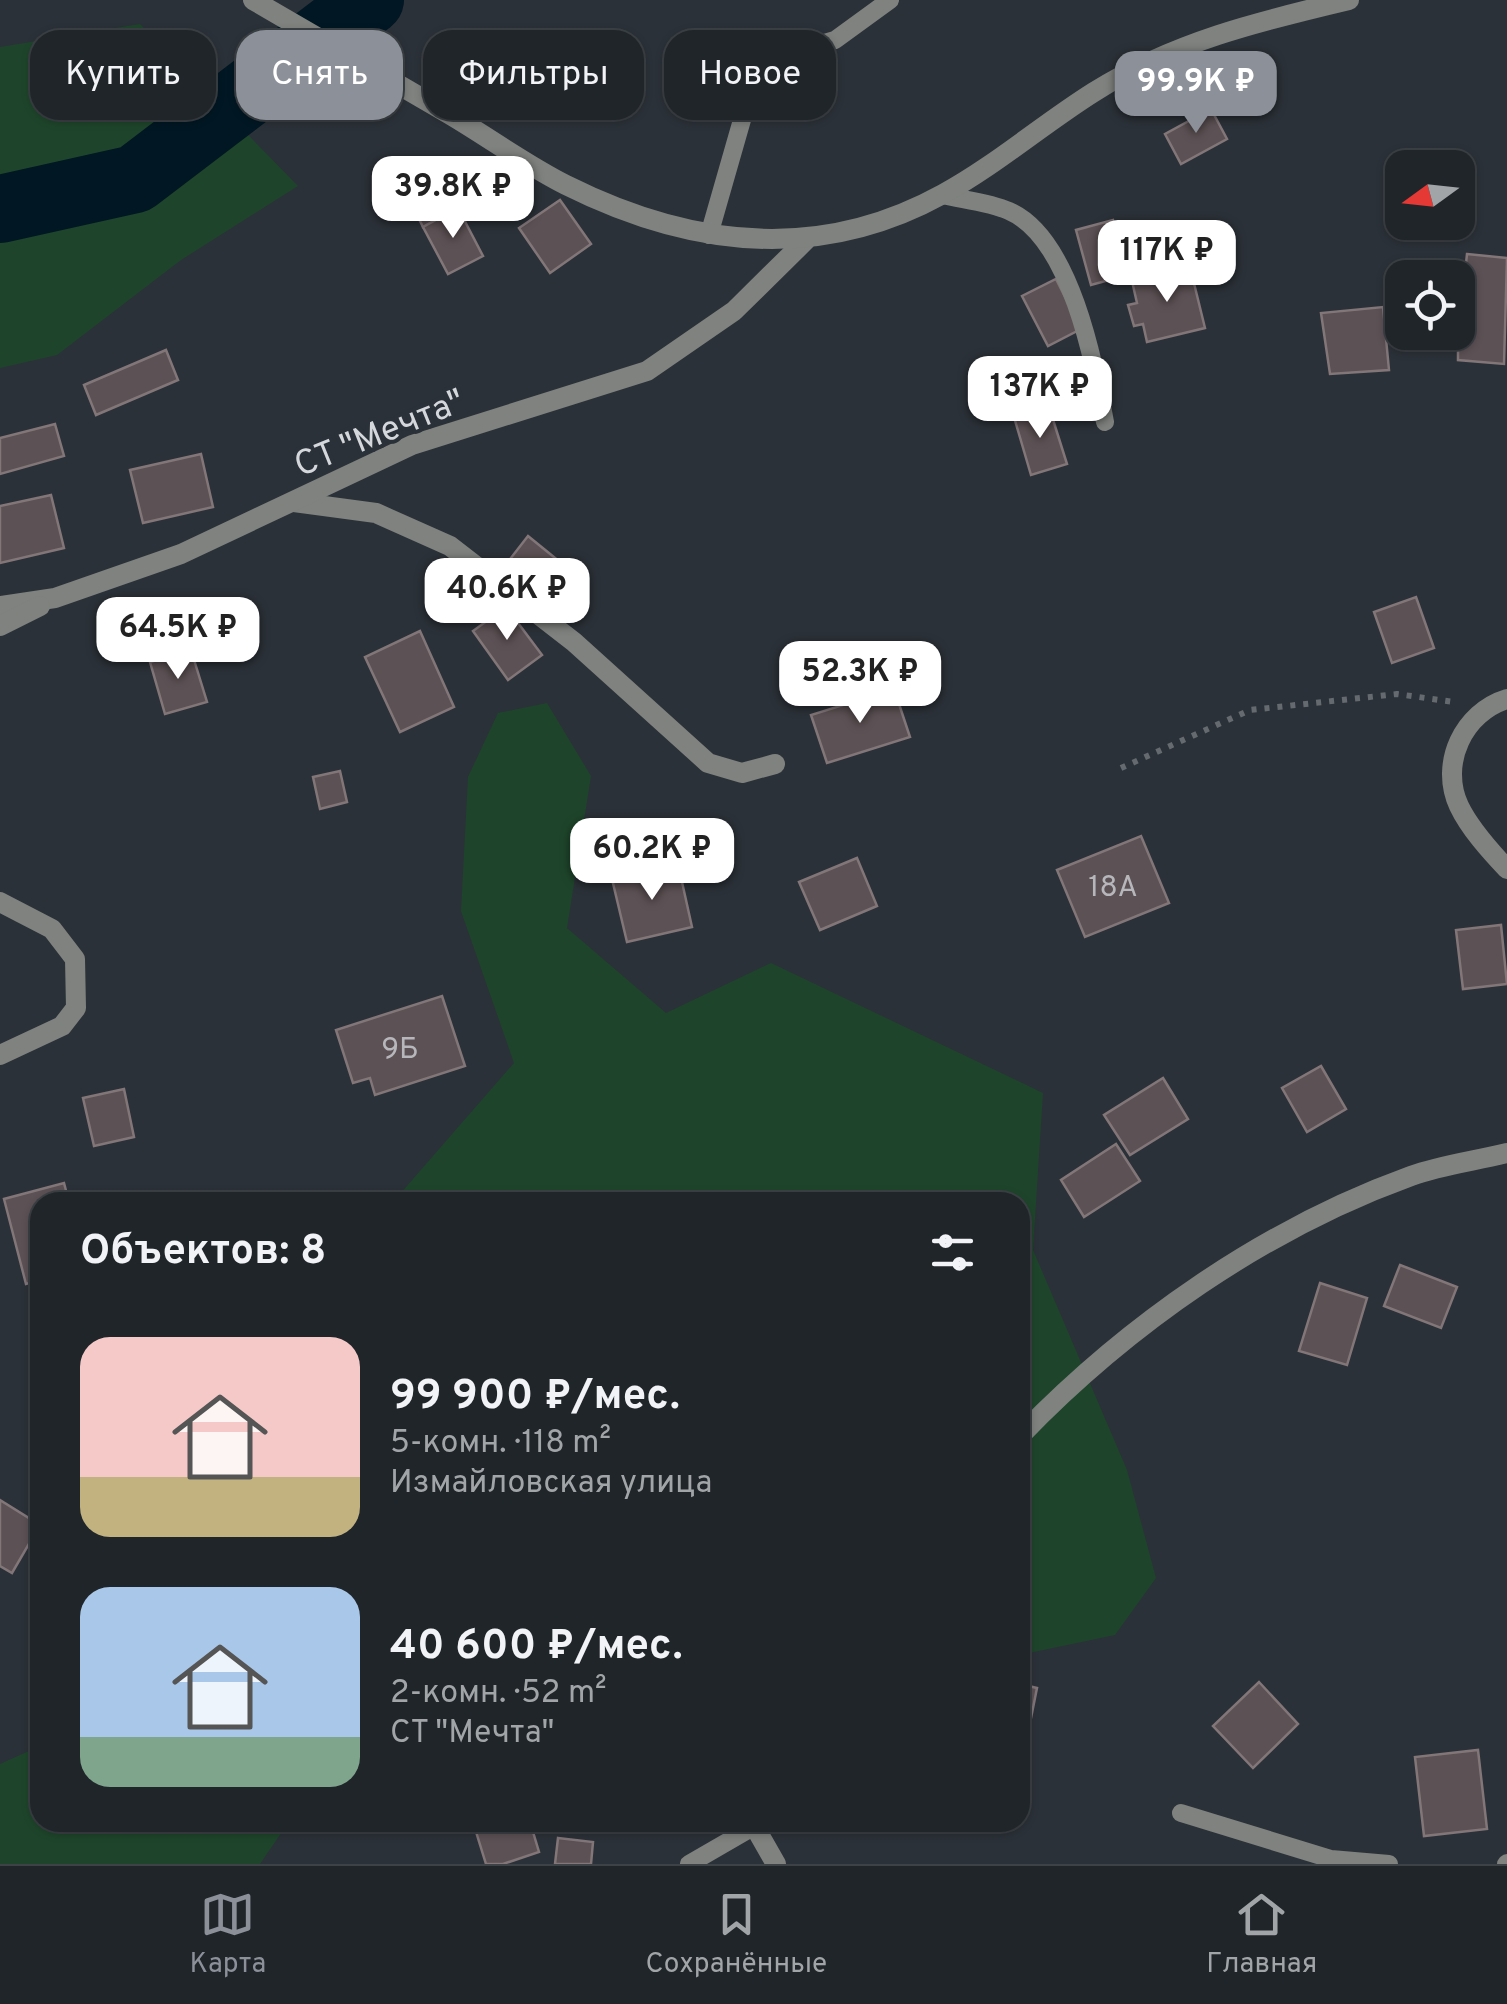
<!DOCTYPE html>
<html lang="ru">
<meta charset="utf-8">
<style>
:root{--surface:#20252a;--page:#2d3136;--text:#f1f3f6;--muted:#a2a5a8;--line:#3d4247;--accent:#8c9099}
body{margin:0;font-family:Overpass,sans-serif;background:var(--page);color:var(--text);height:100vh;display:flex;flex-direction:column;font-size:38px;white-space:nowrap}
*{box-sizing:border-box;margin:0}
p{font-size:32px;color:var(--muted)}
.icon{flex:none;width:55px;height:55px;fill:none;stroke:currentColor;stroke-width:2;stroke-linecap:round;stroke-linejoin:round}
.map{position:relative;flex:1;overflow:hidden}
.side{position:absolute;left:30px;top:1192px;width:1000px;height:640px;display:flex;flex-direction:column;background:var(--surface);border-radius:30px;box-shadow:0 2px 8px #0004,0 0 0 2px var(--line)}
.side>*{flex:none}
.banner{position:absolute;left:30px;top:30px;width:1000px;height:90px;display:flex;gap:20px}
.needle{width:65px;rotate:255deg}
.controls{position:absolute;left:1385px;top:150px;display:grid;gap:20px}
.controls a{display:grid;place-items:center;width:90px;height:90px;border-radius:20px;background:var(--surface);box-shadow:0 2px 8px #0004,0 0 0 2px var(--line);font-size:50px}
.price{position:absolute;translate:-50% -85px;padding:0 22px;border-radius:20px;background:#fff;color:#222;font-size:32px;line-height:65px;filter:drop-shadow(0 2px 5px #0008)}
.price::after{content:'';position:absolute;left:50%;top:60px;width:30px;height:22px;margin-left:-15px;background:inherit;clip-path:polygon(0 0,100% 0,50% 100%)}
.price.selected{background:var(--accent);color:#fff}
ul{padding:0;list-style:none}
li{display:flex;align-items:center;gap:30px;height:250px;padding:0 50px}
li span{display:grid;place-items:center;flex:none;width:280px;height:200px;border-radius:30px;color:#555}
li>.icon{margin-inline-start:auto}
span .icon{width:120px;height:120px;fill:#fffc;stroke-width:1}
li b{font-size:42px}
h2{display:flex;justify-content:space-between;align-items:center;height:120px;padding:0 50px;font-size:42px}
.tag{padding:0 35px;border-radius:30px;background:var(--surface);box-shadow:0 2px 8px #0004,0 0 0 2px var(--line);font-size:35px;line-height:90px}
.tag.selected{background:var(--accent);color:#fff}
.tabs{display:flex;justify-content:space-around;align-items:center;height:140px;border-top:2px solid var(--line);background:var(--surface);font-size:28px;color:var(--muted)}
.tabs a{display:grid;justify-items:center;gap:5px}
.tabs .selected{color:var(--accent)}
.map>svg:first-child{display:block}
</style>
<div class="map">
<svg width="1507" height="1864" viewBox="0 0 1507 1864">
<rect width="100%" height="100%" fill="#2b3138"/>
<g fill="#1e452b">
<polygon points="140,24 298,186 181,260 57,355 0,368 0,47"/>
<polygon points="547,703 591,776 567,928 666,1013 771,963 1043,1093 1033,1250 1127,1470 1156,1578 1115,1635 1029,1653 1020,1640 1020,1202 393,1202 514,1063 461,911 468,777 498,713"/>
<polygon points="40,1746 40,1822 288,1823 260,1864 0,1864 0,1764"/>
</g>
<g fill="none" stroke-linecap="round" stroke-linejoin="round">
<polyline stroke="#011723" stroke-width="68" points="0,209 135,179 370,0"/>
</g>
<g fill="#5c5154" stroke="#827679" stroke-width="2.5">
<polygon points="1211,109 1227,139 1181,164 1165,134"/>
<polygon points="445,183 458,208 423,227 410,201"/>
<polygon points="560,200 591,244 550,273 519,228"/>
<polygon points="458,208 483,256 448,274 423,227"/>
<polygon points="1113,220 1127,275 1091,285 1076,230"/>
<polygon points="1467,254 1507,258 1504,364 1458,360 1458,290 1463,291"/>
<polygon points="1190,267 1205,328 1147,342 1143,324 1134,326 1128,305 1137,303 1132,281"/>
<polygon points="1056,279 1081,329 1048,346 1022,296"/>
<polygon points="1383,307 1389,370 1330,374 1321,313"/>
<polygon points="166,350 178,380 96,415 84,385"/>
<polygon points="1049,407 1067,464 1031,475 1014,417"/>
<polygon points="55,424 64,456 0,474 0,438"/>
<polygon points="201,454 213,507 143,523 130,470"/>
<polygon points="51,495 64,548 0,563 0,506"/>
<polygon points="528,536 571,571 550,597 507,563"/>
<polygon points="1416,597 1434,648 1392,663 1374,612"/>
<polygon points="506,607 542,655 508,680 473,631"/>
<polygon points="420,631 454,707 400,732 365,657"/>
<polygon points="191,650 207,702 165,714 150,662"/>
<polygon points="894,689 910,737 827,763 811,715"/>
<polygon points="340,771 347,802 320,809 313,777"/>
<polygon points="1141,836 1169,903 1085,937 1057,870"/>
<polygon points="857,858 877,906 820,930 799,882"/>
<polygon points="678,864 692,927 627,942 612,879"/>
<polygon points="1501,925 1507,984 1463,989 1456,930"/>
<polygon points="442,996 465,1066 375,1095 370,1078 353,1083 336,1030"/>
<polygon points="1321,1066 1346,1109 1307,1132 1282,1088"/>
<polygon points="1163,1078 1188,1119 1130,1155 1104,1115"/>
<polygon points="124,1089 134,1137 94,1146 83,1098"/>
<polygon points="1116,1144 1140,1181 1084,1217 1061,1180"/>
<polygon points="64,1183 69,1202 40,1202 40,1280 26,1284 4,1199"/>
<polygon points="1400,1265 1457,1287 1441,1328 1384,1306"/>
<polygon points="1320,1283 1367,1298 1347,1365 1299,1351"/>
<polygon points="0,1500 40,1525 12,1573 0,1566"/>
<polygon points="1259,1682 1298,1724 1253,1768 1213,1726"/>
<polygon points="1020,1684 1037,1688 1030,1723 1020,1721"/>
<polygon points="1478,1750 1487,1829 1424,1836 1415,1757"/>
<polygon points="473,1822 530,1822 539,1852 503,1864 486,1864"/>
<polygon points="558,1838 593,1842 591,1864 555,1864"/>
</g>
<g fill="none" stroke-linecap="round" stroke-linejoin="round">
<polyline stroke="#656a70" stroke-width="6" stroke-dasharray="5 8" stroke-linecap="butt" points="1121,768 1250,710 1397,694 1454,702"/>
<g stroke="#7f827e" stroke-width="18">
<path d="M942 195C964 200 989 202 1009 211 1071 238 1094 363 1105 422"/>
<polyline points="709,235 754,78 773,58 835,40 890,0"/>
<polyline points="1181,1813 1331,1859 1389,1864"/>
<polyline points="689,1864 753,1827"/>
<polyline points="1506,1864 1507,1863"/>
</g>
<g stroke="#7f827e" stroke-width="20">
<polyline points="294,502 376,513 450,546 574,642 708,763 742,773 775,764"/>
<polyline points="0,606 55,598 181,554 412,445 647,371 734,311 806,240"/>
<polyline points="0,626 40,606"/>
<path d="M1507 699C1464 712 1439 763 1459 806 1470 829 1490 851 1507 869"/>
<polyline points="0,902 52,929 75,959 76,1008 62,1026 0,1055"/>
<path d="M1020 1436C1127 1325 1264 1229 1411 1176 1441 1165 1475 1161 1507 1153"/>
<polyline points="752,1822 776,1864"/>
</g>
<path stroke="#7f827e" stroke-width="20" d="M253 0C318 38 384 76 449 114 488 137 526 165 566 185 690 247 818 263 943 194 996 165 1043 124 1094 92 1173 42 1260 21 1349 0"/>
</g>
<g text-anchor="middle" stroke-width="8" stroke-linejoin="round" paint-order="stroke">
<g font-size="30" fill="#b6b6bb">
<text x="1113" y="896">18А</text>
<text x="400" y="1058">9Б</text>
</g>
<g font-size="35" fill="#d4d8dd" stroke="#2b3138">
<text transform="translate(379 432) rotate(-22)" y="12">СТ "Мечта"</text>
</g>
</g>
</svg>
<div class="controls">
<a><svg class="needle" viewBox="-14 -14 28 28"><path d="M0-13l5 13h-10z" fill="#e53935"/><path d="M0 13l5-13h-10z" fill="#a2a5a8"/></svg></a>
<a><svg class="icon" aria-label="locate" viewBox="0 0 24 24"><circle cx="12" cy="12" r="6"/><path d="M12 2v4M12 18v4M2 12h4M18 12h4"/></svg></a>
</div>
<b class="price selected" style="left:1196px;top:136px">99.9K ₽</b>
<b class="price" style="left:453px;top:241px">39.8K ₽</b>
<b class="price" style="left:1167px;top:305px">117K ₽</b>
<b class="price" style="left:1040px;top:441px">137K ₽</b>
<b class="price" style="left:507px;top:643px">40.6K ₽</b>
<b class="price" style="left:178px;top:682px">64.5K ₽</b>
<b class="price" style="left:860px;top:726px">52.3K ₽</b>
<b class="price" style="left:652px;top:903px">60.2K ₽</b>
<div class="banner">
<a class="tag">Купить</a>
<a class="tag selected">Снять</a>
<a class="tag">Фильтры</a>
<a class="tag">Новое</a>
</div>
<section class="side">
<h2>Объектов: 8<svg class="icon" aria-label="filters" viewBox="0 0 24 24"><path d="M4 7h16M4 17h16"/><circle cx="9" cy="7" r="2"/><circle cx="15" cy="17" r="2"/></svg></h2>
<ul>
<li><span style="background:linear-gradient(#f6c9c9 70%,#c2b280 0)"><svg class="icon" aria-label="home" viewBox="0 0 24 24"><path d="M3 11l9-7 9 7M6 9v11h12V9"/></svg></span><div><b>99 900 ₽/мес.</b><p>5-комн. · 118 m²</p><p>Измайловская улица</p></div></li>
<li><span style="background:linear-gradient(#a9c7e8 75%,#7fa58c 0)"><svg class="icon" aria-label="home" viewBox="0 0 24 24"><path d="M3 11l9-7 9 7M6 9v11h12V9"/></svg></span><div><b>40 600 ₽/мес.</b><p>2-комн. · 52 m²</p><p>СТ &quot;Мечта&quot;</p></div></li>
</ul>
</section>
</div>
<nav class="tabs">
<a class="selected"><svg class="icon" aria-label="map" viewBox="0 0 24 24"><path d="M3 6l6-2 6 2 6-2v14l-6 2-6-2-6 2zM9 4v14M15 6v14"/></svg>Карта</a>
<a><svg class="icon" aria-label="saved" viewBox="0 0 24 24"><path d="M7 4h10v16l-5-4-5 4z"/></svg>Сохранённые</a>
<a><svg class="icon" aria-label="home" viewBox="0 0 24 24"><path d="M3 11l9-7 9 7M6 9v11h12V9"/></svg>Главная</a>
</nav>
